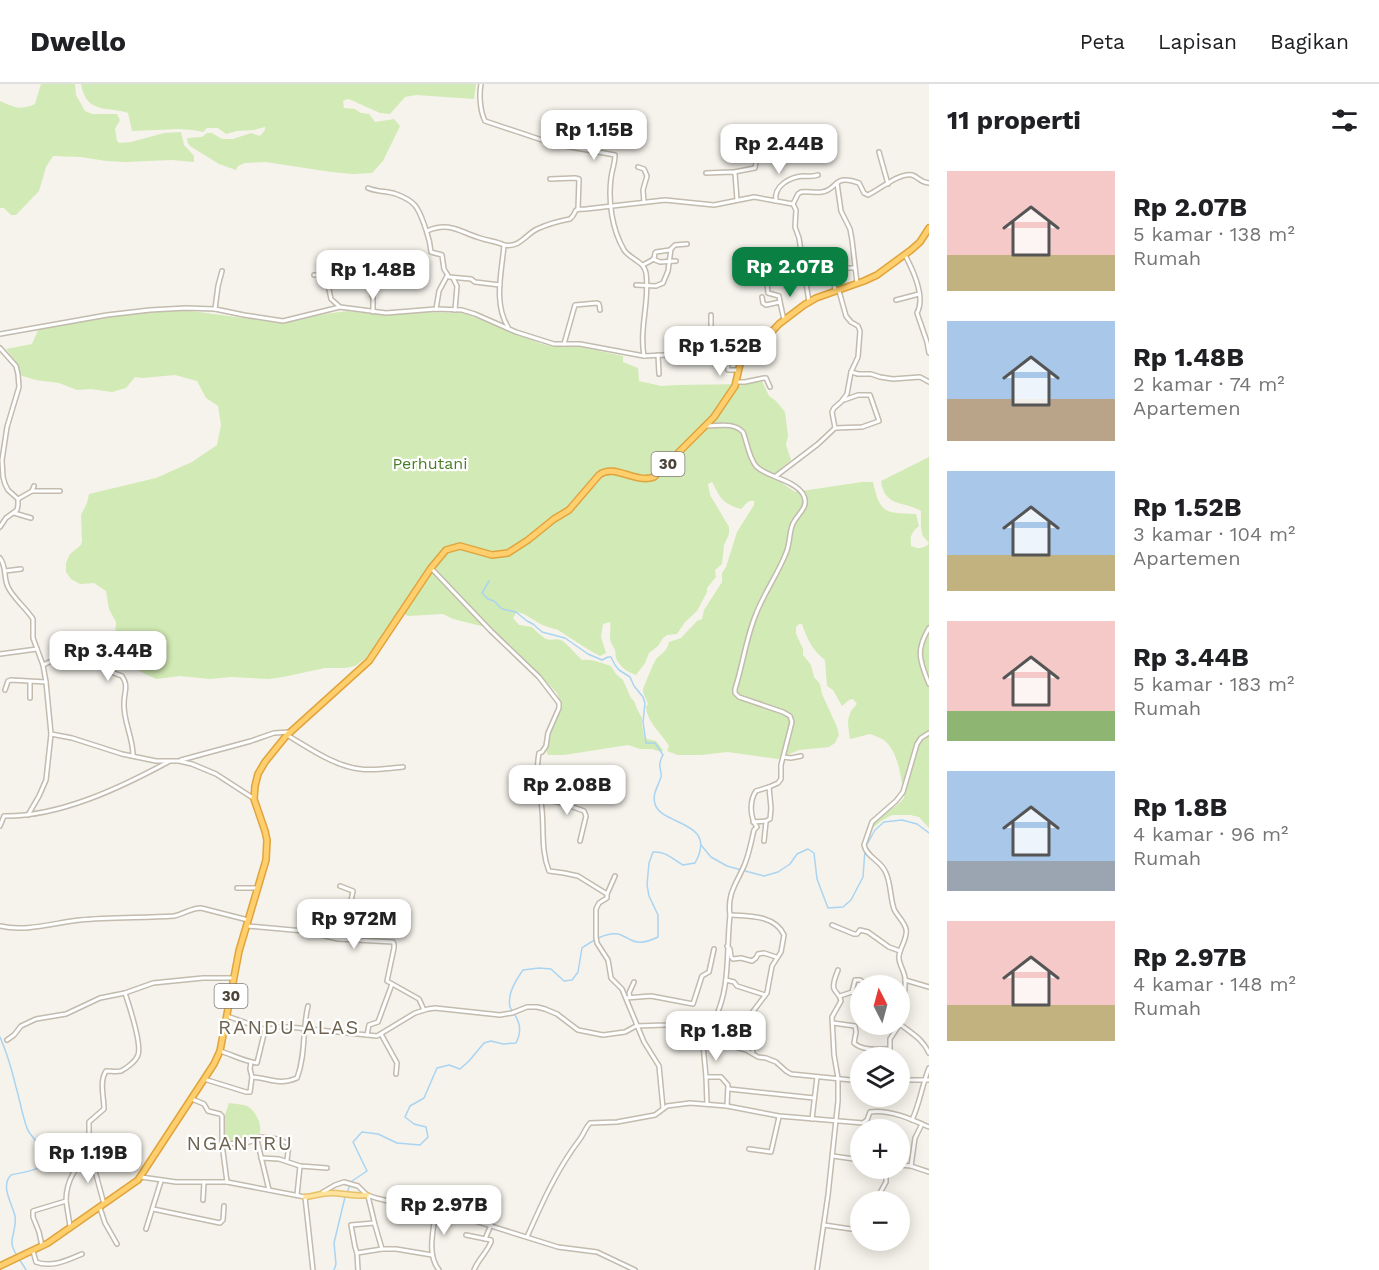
<!DOCTYPE html>
<html lang="id">
<meta charset="utf-8">
<style>
:root{--surface:#fff;--page:#f2f2f2;--text:#202124;--muted:#757577;--line:#e0e0e0;--accent:#0b8043}
body{margin:0;font-family:"Work Sans",sans-serif;background:var(--page);color:var(--text);height:100vh;display:flex;flex-direction:column;font-size:22px;white-space:nowrap}
*{box-sizing:border-box;margin:0}
p{font-size:20px;color:var(--muted)}
.icon{flex:none;width:33px;height:33px;fill:none;stroke:currentColor;stroke-width:2;stroke-linecap:round;stroke-linejoin:round}
.map{position:relative;flex:1;overflow:hidden}
.drawer{display:flex;flex-direction:column;background:var(--surface);width:450px}
.drawer>*{flex:none}
.needle{width:39px;rotate:354deg}
.tools{position:absolute;left:850px;top:891px;display:grid;gap:12px}
.tools a{display:grid;place-items:center;width:60px;height:60px;border-radius:50%;background:var(--surface);box-shadow:0 3px 15px #0003;font-size:30px}
.price{position:absolute;translate:-50% -51px;padding:0 14px;border-radius:12px;background:#fff;color:#222;font-size:20px;line-height:39px;filter:drop-shadow(0 2px 3px #0008)}
.price::after{content:'';position:absolute;left:50%;top:36px;width:18px;height:14px;margin-left:-9px;background:inherit;clip-path:polygon(0 0,100% 0,50% 100%)}
.price.active{background:var(--accent);color:#fff}
ul{padding:0;list-style:none}
li{display:flex;align-items:center;gap:18px;height:150px;padding:0 18px}
li span{display:grid;place-items:center;flex:none;width:168px;height:120px;border-radius:0px;color:#555}
li>.icon{margin-inline-start:auto}
span .icon{width:72px;height:72px;fill:#fffc;stroke-width:1}
li b{font-size:26px}
h2{display:flex;justify-content:space-between;align-items:center;height:72px;padding:0 18px;font-size:26px}
header{display:flex;align-items:center;gap:36px;box-sizing:border-box;height:84px;padding:0 30px;background:var(--surface);border-bottom:2px solid var(--line)}
header strong{font-size:28px}
nav{display:flex;gap:33px;margin-inline-start:auto;font-size:21px}
main{display:flex;flex:1;min-height:0}
.map>svg:first-child{display:block}
</style>
<header>
<strong>Dwello</strong>
<nav><a>Peta</a><a>Lapisan</a><a>Bagikan</a></nav>
</header>
<main>
<div class="map">
<svg width="929" height="1186" viewBox="0 0 929 1186">
<rect width="100%" height="100%" fill="#f6f3ec"/>
<g fill="#d2eab5">
<path d="M41 0H75L76 11 85 27 92 30H117L120 36 115 45 117 57 119 59 131 58 164 49 181 48 184 61 194 72V78L172 76 126 78 106 77 81 73 53 72 46 83 39 107 16 131H11L4 124H0V17C14 23 20 27 35 20Z"/>
<path d="M81 0H476L474 15 416 11 405 13 390 30 380 29 351 16 347 15 343 17 344 24 355 25 361 29 369 30 375 38 394 35 400 42 383 77 372 89 353 90 331 88 266 78 245 79 238 82 236 86 219 80 190 62 188 59 187 54 202 53 207 49H212L222 55H233L251 49 260 52 265 46V43L254 46 237 47 226 50 218 44H207L203 48 193 46 179 45 132 47 128 29C113 23 91 29 84 10 82 7 82 3 81 0Z"/>
<path d="M184 226 279 239 325 230 347 227 373 230 396 231 421 228 464 229 542 260 555 263 576 262 623 272V278L638 284 639 297 661 302 677 301 744 300 762 297 769 312 776 317 785 328 788 352 786 361 791 376 776 389 775 394 795 408 862 398H873C880 430 885 429 916 430L919 442C911 449 910 452 911 462 918 465 923 465 929 460 928 457 925 455 923 452 920 446 921 434 921 427 904 417 884 423 881 397L929 373V744L919 733 910 731H892L881 737 874 743 872 741C880 729 896 725 904 714 902 698 899 671 887 659 883 654 875 652 870 650L850 655C848 640 845 632 857 620L853 615 849 616 842 622 833 606 827 602 825 576C812 566 807 555 802 540H799L796 543V550L803 565V571L811 581 814 593 820 600 822 610 837 643 839 651 835 659 829 663 799 666 778 675 727 668 701 671H678L667 667 669 662C660 647 648 640 646 623L648 620C647 616 643 611 643 606 644 602 654 577 657 574 663 568 667 567 669 558L681 554 697 537 702 535 704 526 722 498V489L726 483 737 448 754 421V417C747 415 745 422 741 425 721 419 721 414 712 398L708 400 710 411 729 443V450L724 461 722 480 715 486 716 493 707 504V508L697 527 685 538 677 550 667 551 663 554 658 562 649 569 645 579 636 591C629 589 620 583 617 576 615 573 616 570 615 566 613 561 610 559 610 553 610 547 611 543 610 538L603 540 601 553 606 569 600 572 589 566 558 546 542 541 524 530 517 528 513 534 519 541 532 543C534 546 543 553 546 555 551 557 556 554 561 556 569 561 575 570 582 576 592 575 601 579 611 582L616 590 623 596 631 614 634 617 637 625 642 634V641L644 652 647 655 656 657 663 666 662 668 652 665H640L628 661 564 671H548L546 666 548 660 549 650 561 622 557 609 493 545 453 535 443 530 408 532 399 527 366 574 355 582 345 584H325L283 593 269 595 231 593 210 595 180 592 156 595 143 589 127 578 118 567 114 566 116 538 109 525 106 507 94 499 80 500 71 495 66 488V479L70 470 81 461 82 457 81 431 87 419 89 410 156 394 192 378 217 361 221 341 218 322 206 314 197 297 175 291 142 294 135 293 126 304 112 308 91 305 77 306 59 299 36 296 22 292 16 278 6 265 32 260 39 244 128 230Z"/>
<path d="M229 1019C234 1020 242 1020 247 1022 257 1027 266 1048 256 1054 249 1059 231 1058 223 1059L224 1034Z"/>
</g>
<g fill="none" stroke-linecap="round" stroke-linejoin="round">
<g stroke="#a9d4f2" stroke-width="1.5">
<polyline points="701,761 711,773 727,782 764,792 778,788 790,780 797,770 808,765 814,769 817,795 828,824 843,823 851,816 863,793 865,766"/>
<polyline points="866,762 875,746 884,738 902,736 917,740 929,749"/>
<path d="M0 953C7 969 12 986 16 1003 20 1016 22 1031 27 1044 30 1055 53 1068 46 1079 42 1086 19 1089 11 1091 0 1102 12 1119 15 1132 17 1143 11 1152 12 1160 13 1169 22 1178 26 1186"/>
<path d="M347 1108 352 1097 367 1087 353 1058 362 1048 378 1050 397 1059 420 1061 428 1053 426 1043 414 1040 405 1033 410 1022 424 1014 437 984 449 981 460 985 469 977 484 959 491 957 503 960 516 959C521 949 521 941 515 931 514 929 511 926 510 923 507 910 516 896 523 886L539 884 551 885 564 897 572 896 578 888 582 864C591 858 605 848 618 850 622 851 627 854 631 856 640 861 650 857 658 853V831L649 812 647 801 649 779 653 768C666 767 672 775 683 781L695 779C719 736 661 742 655 720 652 709 658 703 661 693 662 689 659 684 660 679 660 678 662 672 663 671L655 659H646L643 638 645 619 643 613 634 602 630 593 619 586 615 581 611 573H608L602 576 588 570 565 554 542 548 533 540 527 537 516 528 502 525 494 517 488 515 482 509 489 497"/>
<polyline points="334,1186 336,1180 334,1159 345,1113"/>
</g>
<g stroke="#c2bbae" stroke-width="6">
<g id="minor">
<path d="M481 0C479 11 480 27 485 37L554 60 615 71C615 79 612 86 611 94 608 118 612 145 624 166 630 175 644 177 646 189 650 216 639 244 644 272"/>
<polyline points="879,68 888,100"/>
<polyline points="638,83 644,85 647,92 643,106 644,118"/>
<polyline points="734,88 755,84 756,78"/>
<polyline points="706,89 732,88 735,89 737,116"/>
<polyline points="550,95 575,94 579,95 578,125"/>
<polyline points="837,99 841,127 850,145 852,156 857,199"/>
<path d="M368 104C377 108 387 107 396 110 415 117 418 123 424 140 428 152 430 155 431 168L442 171 444 185 449 193 471 195 475 198 500 201"/>
<path d="M776 117C773 102 790 93 803 92 809 92 813 93 818 91"/>
<path d="M793 120 798 110 801 108C808 107 815 109 822 108 838 106 833 89 859 99L864 109 868 111C879 106 900 88 912 91 919 93 919 98 929 99"/>
<path d="M427 147C449 137 460 148 480 154 488 157 496 157 504 161"/>
<path d="M905 171C913 186 926 213 917 229L927 258 929 269"/>
<polyline points="740,173 767,178 782,184 790,177 802,177"/>
<polyline points="653,175 660,178 676,177"/>
<polyline points="770,180 773,199"/>
<polyline points="643,181 654,175 655,169 656,168 670,166 675,161 687,160"/>
<polyline points="314,191 326,191 331,215 340,223"/>
<polyline points="453,194 457,202 455,226"/>
<path d="M804 194C813 186 819 179 832 184"/>
<polyline points="636,201 656,202 663,199 668,187 671,165"/>
<polyline points="835,206 832,184 855,184"/>
<polyline points="371,207 373,214 373,228"/>
<polyline points="762,213 763,219 766,221 780,218 784,236"/>
<polyline points="896,216 919,210"/>
<polyline points="780,218 779,212 768,209 767,199 805,196"/>
<polyline points="215,225 218,202 222,187"/>
<polyline points="436,225 439,207 447,192"/>
<polyline points="711,231 711,259 715,263 717,271 720,271 721,273"/>
<path d="M508 243C493 219 502 187 504 161 520 164 525 151 537 145 548 140 559 137 570 135 579 127 570 125 586 125L665 116 714 121 754 113 793 120 796 126 795 143 799 154 809 218"/>
<polyline points="751,246 756,261"/>
<polyline points="0,250 107,231 150,226 186,224 215,225 244,231 283,237 340,223 386,229 436,225 462,226 475,230 516,248 554,260 580,260 644,272 663,271 710,273 745,272"/>
<polyline points="691,253 694,262 694,272"/>
<polyline points="564,260 575,221 597,219 599,220 600,226"/>
<polyline points="0,264 16,282 18,290 19,303 7,343 2,376 3,393 5,400 8,406 18,415 18,421 17,426 6,434 0,443"/>
<polyline points="658,271 659,290"/>
<polyline points="727,272 728,286 738,286"/>
<polyline points="851,288 858,290 871,290 880,293 893,295 920,293 929,298"/>
<polyline points="736,298 745,298 764,294 766,294 770,303"/>
<polyline points="835,344 862,343 879,337 870,311 858,311 844,316"/>
<polyline points="776,392 818,360 835,344 832,328 834,324 841,318 847,310 851,288 858,273 860,247 858,242 851,238 846,232 839,207"/>
<polyline points="32,407 60,407"/>
<polyline points="18,415 32,407 34,402"/>
<polyline points="14,429 31,434"/>
<path d="M0 474C7 483 3 493 8 503 13 514 26 524 33 535V554L43 581 46 598 51 650 46 696 39 712 28 731"/>
<path d="M431 484 491 547 539 593 559 619V624L548 649 546 662 542 668 539 669C535 691 540 704 542 726 544 747 541 767 549 787L564 789 578 792 607 810V814L599 819 596 825V853L597 859 608 876 611 894 622 905 644 958 659 982 663 1024"/>
<polyline points="5,487 21,485"/>
<path d="M929 544C915 567 920 577 929 600"/>
<polyline points="0,570 37,565"/>
<path d="M43 581C58 574 83 560 98 569 104 588 104 585 122 592 129 602 124 608 124 619 123 637 133 653 133 671"/>
<polyline points="30,598 30,614"/>
<polyline points="5,606 8,597 11,596 46,598"/>
<polyline points="51,650 72,654 122,670 156,677 179,677 192,680 216,690 253,714"/>
<path d="M287 651C309 664 334 682 360 685 374 687 389 684 403 683"/>
<polyline points="783,673 791,674 801,672"/>
<polyline points="181,676 251,657 274,649 290,648"/>
<polyline points="541,715 562,719 584,727 586,732 580,757"/>
<polyline points="753,738 766,737 770,735 771,724 769,703"/>
<path d="M0 742 4 732C59 733 120 704 168 678"/>
<polyline points="764,757 766,738"/>
<polyline points="340,802 353,807 343,855"/>
<polyline points="237,804 256,804"/>
<polyline points="607,810 615,792"/>
<path d="M730 831C749 832 775 831 784 851L781 868 772 882 767 909 748 934V941L753 969"/>
<polyline points="832,841 854,850 857,850 860,846 868,848 889,863 900,867"/>
<path d="M0 842C26 848 53 839 80 836 111 833 143 834 174 832 184 830 191 824 201 824L248 836"/>
<polyline points="248,842 304,847 338,855 393,858 394,860 394,864 387,897 419,915 424,926"/>
<polyline points="727,862 730,865 731,873 733,875 741,874 752,877 756,874 758,870 764,869 776,873"/>
<polyline points="726,896 734,898 737,902 765,911"/>
<polyline points="905,896 929,903"/>
<polyline points="852,908 855,896 860,896 868,902"/>
<polyline points="840,912 852,908 861,909"/>
<polyline points="630,913 629,909 634,898"/>
<polyline points="626,914 651,912 693,920 702,892 709,888 714,865"/>
<path d="M227 932 266 946 277 943H289L377 952 415 929 428 925 435 924 500 931 512 929 527 923H537L545 925 557 930 578 946 603 951 625 948 636 942 666 941 684 936 701 938H709L714 936C731 905 726 866 730 831 727 810 736 800 744 782 749 771 751 758 754 746L757 743C750 734 749 717 756 707L769 703 778 699 781 695V681L792 638 790 632 783 628 739 613 735 609V605C743 580 746 554 756 530 764 509 778 490 786 469 790 460 789 451 792 442 795 431 811 424 803 410 793 395 766 393 756 382 749 374 747 358 743 348 733 338 720 342 707 342"/>
<polyline points="701,938 706,993 707,1020"/>
<path d="M833 939 855 942 856 948 854 959C863 967 877 965 889 965"/>
<path d="M900 940C902 929 906 905 905 894 904 886 898 879 899 872 900 863 908 854 906 845 904 837 897 832 894 825 890 813 891 800 886 789 881 776 867 774 864 761L872 738 896 717 903 708 917 660 921 654 929 649"/>
<path d="M900 940C912 950 922 954 929 969"/>
<polyline points="381,950 397,979 396,990"/>
<polyline points="367,951 369,941 378,938 392,900"/>
<polyline points="7,956 14,951 21,942 36,935 66,930 100,914 125,909 153,899 203,894 234,894"/>
<polyline points="703,958 723,963 732,962 746,966 758,973 766,974 776,978 786,987 791,990 861,997"/>
<path d="M220 967C233 971 243 977 257 979L265 946"/>
<polyline points="890,974 890,955 900,940"/>
<path d="M252 993C270 994 279 1002 297 994 306 971 302 946 308 922"/>
<polyline points="706,993 721,993 728,1001 727,1022"/>
<polyline points="204,995 246,1008 250,1008 252,993 250,985 251,978"/>
<polyline points="900,996 929,996"/>
<polyline points="729,1005 814,1014"/>
<polyline points="192,1015 204,1020 208,1027 220,1030 222,1032 222,1060 227,1098"/>
<polyline points="812,1035 817,993"/>
<path d="M912 1036C920 1019 922 1001 929 984"/>
<polyline points="257,1056 269,1106"/>
<path d="M222 1060C234 1059 250 1061 260 1053L278 1055 289 1060 287 1076"/>
<polyline points="749,1065 771,1068 779,1033"/>
<polyline points="833,1072 861,1076"/>
<polyline points="261,1074 279,1075 300,1082 327,1084"/>
<polyline points="900,1081 911,1082 929,1088"/>
<polyline points="911,1082 915,1054 922,1040"/>
<polyline points="141,1093 176,1098 227,1098 305,1113 313,1186"/>
<polyline points="323,1108 335,1101 344,1098 358,1102 367,1111 376,1114 412,1123 440,1126 558,1163 597,1168 635,1186"/>
<polyline points="297,1111 300,1082"/>
<polyline points="368,1112 375,1141 382,1165"/>
<polyline points="203,1116 204,1098"/>
<polyline points="66,1117 70,1142"/>
<polyline points="875,1118 886,1098 886,1084"/>
<path d="M104 1120 89 1065V1038L104 1025C104 1012 99 998 106 987 111 987 116 988 121 987 127 984 136 977 138 971 142 960 129 921 125 909"/>
<polyline points="100,1124 105,1139 117,1160"/>
<polyline points="153,1125 220,1139 223,1136 224,1122"/>
<path d="M436 1125C434 1144 426 1170 439 1186"/>
<polyline points="374,1139 351,1141 355,1163 357,1169 382,1165 396,1165 432,1171"/>
<polyline points="824,1141 851,1145 854,1144 856,1138 861,1134"/>
<polyline points="146,1145 161,1097"/>
<path d="M466 1151 491 1156V1158C487 1168 478 1176 474 1186"/>
<path d="M527 1153C542 1119 557 1085 580 1055 584 1050 585 1044 590 1039L617 1038 655 1031 667 1022 690 1019 727 1022 779 1032 863 1039 867 1036 870 1028C889 1025 911 1035 929 1043"/>
<polyline points="485,1155 491,1141"/>
<path d="M42 1162 39 1148 33 1133V1127L66 1117C66 1099 75 1078 94 1072 104 1069 127 1078 135 1082"/>
<path d="M33 1167 36 1178C52 1184 68 1176 82 1170"/>
<polyline points="357,1169 358,1186"/>
<path d="M817 1186 828 1111 838 1017V994L834 971 832 933 841 917C840 911 836 909 834 905 832 899 836 892 838 886"/>
</g>
</g>
<g stroke="#e6c16a" stroke-width="7">
<path id="major" d="M305 1113C314 1112 322 1109 331 1109 343 1109 355 1113 367 1111"/>
</g>
<g stroke="#e0a43c" stroke-width="8">
<path id="highway" d="M0 1182 48 1159 138 1096 214 980 220 967 239 867 266 776 267 756 265 747 254 715 255 702 258 690 265 678 286 652 369 577 431 484 446 466 460 462 492 471 508 469 528 456 554 435 569 426 599 391C614 379 635 400 654 393L714 333 735 302 740 280 745 272 764 256 779 240 804 221 816 214 864 197 877 191 911 166 920 158 929 144"/>
</g>
<use href="#minor" stroke="#fff" stroke-width="3"/>
<use href="#major" stroke="#ffe39c" stroke-width="4"/>
<use href="#highway" stroke="#ffcf6e" stroke-width="5"/>
</g>
<g text-anchor="middle" stroke-width="4.5" stroke-linejoin="round" paint-order="stroke">
<g fill="#fff" stroke="#817c74" stroke-width="1.5">
<rect x="651.5" y="368" width="33" height="24" rx="4.5"/>
<rect x="214.5" y="900" width="33" height="24" rx="4.5"/>
</g>
<g font-size="15" font-weight="bold" fill="#4b4439">
<text x="668" y="385">30</text>
<text x="231" y="917">30</text>
</g>
<g font-size="16" fill="#4a7f2a" stroke="#fff">
<text x="430" y="385">Perhutani</text>
</g>
<g font-size="20" letter-spacing="1.5" fill="#6e6250" stroke="#fff">
<text x="289" y="950">RANDU ALAS</text>
<text x="240" y="1066">NGANTRU</text>
</g>
</g>
</svg>
<div class="tools">
<a><svg class="needle" viewBox="-14 -14 28 28"><path d="M0-13l5 13h-10z" fill="#e53935"/><path d="M0 13l5-13h-10z" fill="#757577"/></svg></a>
<a><svg class="icon" aria-label="layers" viewBox="0 0 24 24"><path d="M12 4l9 5-9 5-9-5zM3 14l9 5 9-5"/></svg></a>
<a>+</a>
<a>−</a>
</div>
<b class="price" style="left:594px;top:77px">Rp 1.15B</b>
<b class="price" style="left:779px;top:91px">Rp 2.44B</b>
<b class="price active" style="left:790px;top:214px">Rp 2.07B</b>
<b class="price" style="left:373px;top:217px">Rp 1.48B</b>
<b class="price" style="left:720px;top:293px">Rp 1.52B</b>
<b class="price" style="left:108px;top:598px">Rp 3.44B</b>
<b class="price" style="left:567px;top:732px">Rp 2.08B</b>
<b class="price" style="left:354px;top:866px">Rp 972M</b>
<b class="price" style="left:716px;top:978px">Rp 1.8B</b>
<b class="price" style="left:88px;top:1100px">Rp 1.19B</b>
<b class="price" style="left:444px;top:1152px">Rp 2.97B</b>
</div>
<section class="drawer">
<h2>11 properti<svg class="icon" aria-label="filters" viewBox="0 0 24 24"><path d="M4 7h16M4 17h16"/><circle cx="9" cy="7" r="2"/><circle cx="15" cy="17" r="2"/></svg></h2>
<ul>
<li><span style="background:linear-gradient(#f6c9c9 70%,#c2b280 0)"><svg class="icon" aria-label="home" viewBox="0 0 24 24"><path d="M3 11l9-7 9 7M6 9v11h12V9"/></svg></span><div><b>Rp 2.07B</b><p>5 kamar · 138 m²</p><p>Rumah</p></div></li>
<li><span style="background:linear-gradient(#a9c7e8 65%,#b9a48a 0)"><svg class="icon" aria-label="home" viewBox="0 0 24 24"><path d="M3 11l9-7 9 7M6 9v11h12V9"/></svg></span><div><b>Rp 1.48B</b><p>2 kamar · 74 m²</p><p>Apartemen</p></div></li>
<li><span style="background:linear-gradient(#a9c7e8 70%,#c2b280 0)"><svg class="icon" aria-label="home" viewBox="0 0 24 24"><path d="M3 11l9-7 9 7M6 9v11h12V9"/></svg></span><div><b>Rp 1.52B</b><p>3 kamar · 104 m²</p><p>Apartemen</p></div></li>
<li><span style="background:linear-gradient(#f6c9c9 75%,#8fb573 0)"><svg class="icon" aria-label="home" viewBox="0 0 24 24"><path d="M3 11l9-7 9 7M6 9v11h12V9"/></svg></span><div><b>Rp 3.44B</b><p>5 kamar · 183 m²</p><p>Rumah</p></div></li>
<li><span style="background:linear-gradient(#a9c7e8 75%,#9aa5b1 0)"><svg class="icon" aria-label="home" viewBox="0 0 24 24"><path d="M3 11l9-7 9 7M6 9v11h12V9"/></svg></span><div><b>Rp 1.8B</b><p>4 kamar · 96 m²</p><p>Rumah</p></div></li>
<li><span style="background:linear-gradient(#f6c9c9 70%,#c2b280 0)"><svg class="icon" aria-label="home" viewBox="0 0 24 24"><path d="M3 11l9-7 9 7M6 9v11h12V9"/></svg></span><div><b>Rp 2.97B</b><p>4 kamar · 148 m²</p><p>Rumah</p></div></li>
</ul>
</section>
</main>
